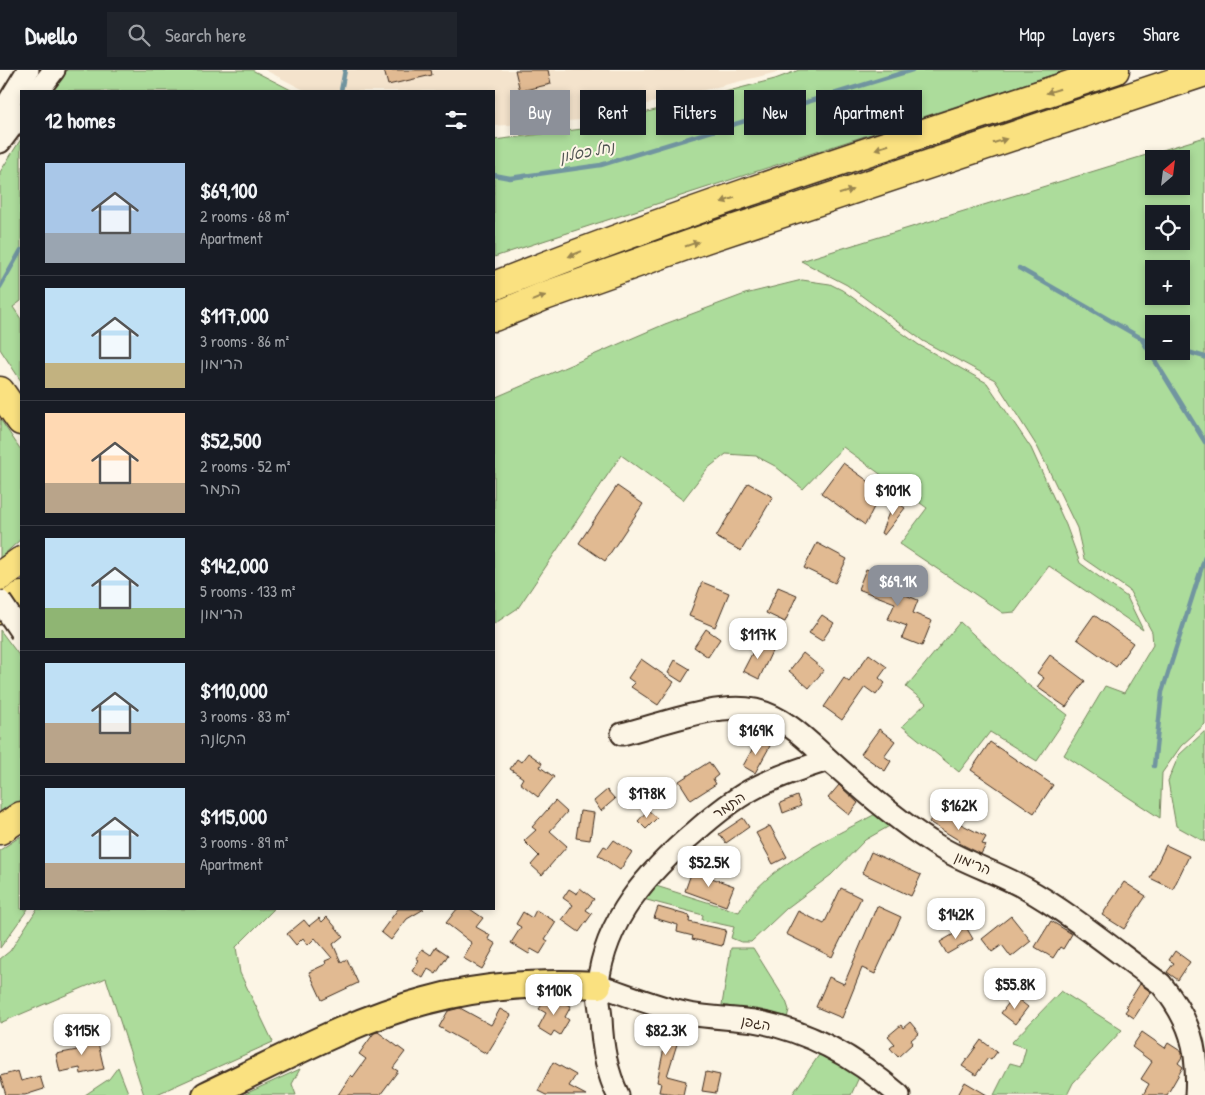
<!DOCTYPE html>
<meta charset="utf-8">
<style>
:root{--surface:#171b24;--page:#20242c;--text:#f1f3f6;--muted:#9ea1a6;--line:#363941;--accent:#8c9099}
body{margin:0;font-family:"Patrick Hand","Playpen Sans Hebrew",sans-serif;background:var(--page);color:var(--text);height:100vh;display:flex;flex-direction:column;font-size:19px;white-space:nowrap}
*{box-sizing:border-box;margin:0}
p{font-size:16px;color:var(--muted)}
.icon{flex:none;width:28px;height:28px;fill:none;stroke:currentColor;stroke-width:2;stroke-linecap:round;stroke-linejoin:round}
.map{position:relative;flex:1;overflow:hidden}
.details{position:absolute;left:20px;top:20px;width:475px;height:820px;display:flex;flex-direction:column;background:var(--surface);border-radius:0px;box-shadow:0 2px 8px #0003}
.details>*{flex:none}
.hud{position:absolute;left:510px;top:20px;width:475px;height:45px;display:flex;gap:10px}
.needle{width:32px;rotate:28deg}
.fabs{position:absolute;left:1145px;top:80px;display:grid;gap:10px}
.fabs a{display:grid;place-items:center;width:45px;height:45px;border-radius:0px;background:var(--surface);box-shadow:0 2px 8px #0003;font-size:25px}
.price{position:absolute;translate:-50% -42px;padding:0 11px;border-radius:10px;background:#fff;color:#222;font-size:16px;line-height:32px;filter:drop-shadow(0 1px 2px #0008)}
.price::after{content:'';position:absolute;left:50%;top:30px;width:15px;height:11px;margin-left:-8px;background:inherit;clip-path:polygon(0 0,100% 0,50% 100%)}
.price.current{background:var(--accent);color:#fff}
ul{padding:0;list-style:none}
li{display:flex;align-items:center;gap:15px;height:125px;padding:0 25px}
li+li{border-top:1px solid var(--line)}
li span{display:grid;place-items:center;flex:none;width:140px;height:100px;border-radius:0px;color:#555}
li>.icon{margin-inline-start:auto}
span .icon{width:60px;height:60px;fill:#fffc;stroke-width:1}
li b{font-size:21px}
h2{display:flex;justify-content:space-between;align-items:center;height:60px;padding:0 25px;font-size:21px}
.chip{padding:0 18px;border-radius:0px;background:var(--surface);box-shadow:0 2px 8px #0003;font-size:18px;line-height:45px}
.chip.current{background:var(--accent);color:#fff}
header{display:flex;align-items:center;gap:30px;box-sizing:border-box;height:70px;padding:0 25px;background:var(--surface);border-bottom:1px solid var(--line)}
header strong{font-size:24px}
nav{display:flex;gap:28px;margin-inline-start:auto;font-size:18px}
.search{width:350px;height:45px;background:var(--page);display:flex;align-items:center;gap:12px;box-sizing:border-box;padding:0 18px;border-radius:0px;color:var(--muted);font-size:19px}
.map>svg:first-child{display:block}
</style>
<header>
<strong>Dwello</strong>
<div class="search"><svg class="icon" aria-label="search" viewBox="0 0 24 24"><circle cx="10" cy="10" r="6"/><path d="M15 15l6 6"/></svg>Search here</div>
<nav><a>Map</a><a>Layers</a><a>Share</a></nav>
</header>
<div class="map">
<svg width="1205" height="1025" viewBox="0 0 1205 1025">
<rect width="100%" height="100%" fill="#fcf5e5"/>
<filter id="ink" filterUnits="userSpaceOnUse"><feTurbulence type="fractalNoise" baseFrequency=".02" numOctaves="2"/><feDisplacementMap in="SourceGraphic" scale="10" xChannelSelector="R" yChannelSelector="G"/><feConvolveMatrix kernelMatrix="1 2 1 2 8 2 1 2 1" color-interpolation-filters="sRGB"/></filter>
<g filter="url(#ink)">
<polygon fill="#f4e3cc" points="265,0 786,0 581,50 494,56 494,21 306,21"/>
<g fill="#acdc9b" stroke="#74835c" fill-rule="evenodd">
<polygon points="67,0 252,0 293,21 53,21"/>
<polygon points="799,0 1067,0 494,187 494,70 582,59 775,9"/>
<path d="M1205 67V654L1181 676 1162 703 1160 748 1064 685 1105 616 1124 623 1153 575 1152 562 1129 520 1084 489 1077 458 1038 378 995 310 923 271 847 215 801 191ZM1154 89H1181V116H1154ZM1154 144H1181V171H1154ZM1154 199H1181V226H1154ZM1154 254H1181V281H1154Z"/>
<polygon points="21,69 21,231 13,237 21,249 21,311 0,279 0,102"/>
<polygon points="802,210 830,214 842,220 919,275 987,313 1031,378 1066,455 1080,493 1127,527 1143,560 1049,496 1015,542 1003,543 900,474 927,438 843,377 803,419 775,396 756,386 726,384 707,399 683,430 621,385 518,538 494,554 494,328 665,254 745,224"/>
<polygon points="0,349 21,380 21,469 0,488"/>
<polygon points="960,552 1027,614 1068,645 1037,691 990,662 959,702 902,656 926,633 906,617"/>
<polygon points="0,560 21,588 21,731 0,746"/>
<polygon points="1205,661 1205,772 1176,756 1168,711 1179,685"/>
<path d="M881 741 893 754 865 770 831 805 787 838 751 872H741L731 868 734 857 702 850 703 845 643 829 649 820 656 816 739 842C764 796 836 766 881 741Z"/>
<polygon points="21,766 21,839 28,839 0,878 0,780"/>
<polygon points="37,839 274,839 236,877 240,903 273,972 155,1025 144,1025 106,908 0,953 0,889 10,881"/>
<polygon points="731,878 753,878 786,931 789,940 787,948 722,935"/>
<polygon points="1061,921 1122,960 1073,1013 1067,1025 994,1025 1010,993 1021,996 1026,978 1011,973"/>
<polygon points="819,985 860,1005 851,1025 792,1025"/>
<polygon points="118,997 129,1025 85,1025 109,1009"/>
<polygon points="300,999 292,1014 296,1025 243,1025"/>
</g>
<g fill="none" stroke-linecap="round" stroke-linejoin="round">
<g stroke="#7195a0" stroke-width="4.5">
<polyline points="341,21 345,0"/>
<polyline points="494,105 510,108 601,95 912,0"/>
<polyline points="1019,198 1141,268 1154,272"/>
<polyline points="0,217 21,180"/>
<polyline points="1141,268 1205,372"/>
<polyline points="1181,280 1205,287"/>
<polyline points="1154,696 1162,622 1205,487"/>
</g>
</g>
<g fill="#e1ba92" stroke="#3b2a1e">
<polygon points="384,0 431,0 432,5 388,15"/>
<polygon points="515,0 548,0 551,14 520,21"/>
<polygon points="843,393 882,421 865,455 821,423"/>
<polygon points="748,413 773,427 741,481 716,467"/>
<polygon points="617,416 643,434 605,491 579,473"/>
<polygon points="894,430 905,438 884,465 881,463"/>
<polygon points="817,473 847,489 835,513 804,498"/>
<polygon points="866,499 889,508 886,517 918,530 913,543 932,551 922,576 902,568 907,556 888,549 895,533 858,519"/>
<polygon points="702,512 729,523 715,557 689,546"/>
<polygon points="778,517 797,525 785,552 766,543"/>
<polygon points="822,545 834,553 822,571 809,563"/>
<polygon points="1094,545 1133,573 1116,597 1077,569"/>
<polygon points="706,559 720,569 708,587 694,577"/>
<polygon points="758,572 773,579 759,609 743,601"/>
<polygon points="803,583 824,600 809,618 789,601"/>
<polygon points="869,584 887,597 879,608 885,613 876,625 865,617 842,650 824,637 844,608 849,612"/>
<polygon points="1050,585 1085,611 1066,637 1037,617 1044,608 1037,603"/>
<polygon points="641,589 674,612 658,635 631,617 635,613 628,608"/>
<polygon points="675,590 690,599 682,612 668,603"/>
<polygon points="879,659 895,671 884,686 891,691 885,701 861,684"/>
<polygon points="758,669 770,676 755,703 743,696"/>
<polygon points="990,672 1053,715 1034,743 971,700"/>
<polygon points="528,683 542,693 540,697 554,707 538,727 520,713 523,708 510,699 517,689 521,692"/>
<polygon points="709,692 718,705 713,709 716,714 691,730 679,711"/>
<polygon points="839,715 858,733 849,745 828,728"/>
<polygon points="607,720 615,729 601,741 594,731"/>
<polygon points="797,726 801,736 783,743 780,733"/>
<polygon points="555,731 567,742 550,761 567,776 542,805 531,795 539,786 524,771 536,760 532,757"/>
<polygon points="648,740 657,748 646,759 638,751"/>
<polygon points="947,740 960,747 957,752 986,767 982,774 986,775 981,784 959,773 960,771 929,752 936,741 944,745"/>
<polygon points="580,741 594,743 590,770 576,768"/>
<polygon points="743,748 749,757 726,773 719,764"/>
<polygon points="770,756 787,787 773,794 756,763"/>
<polygon points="614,770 632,782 620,800 598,785 604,776 608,778"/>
<polygon points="1166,775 1189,786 1173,819 1150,808"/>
<polygon points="871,782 921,805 911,826 862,803"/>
<polygon points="692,801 734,816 726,836 685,821"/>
<polygon points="1124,812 1146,826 1124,859 1102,845"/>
<polygon points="580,818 594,829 586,840 592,844 579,862 562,850 573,835 563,828 569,819 577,824"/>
<polygon points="841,818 861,828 832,887 786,864 798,841 824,854"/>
<polygon points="877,836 901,847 875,904 862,898 842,948 816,937 829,907 844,914"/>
<polygon points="658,837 690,846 689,852 726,860 722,876 692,869 693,866 677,862 678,855 654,848"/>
<polygon points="398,839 424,839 407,849 391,870 381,862"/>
<polygon points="457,839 470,839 483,848 476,857 490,865 488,869 496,874 482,899 463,888 472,873 446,853"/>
<polygon points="536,840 556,852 545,869 548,871 540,884 531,879 529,884 511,873 521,857 516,854 523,842 532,848"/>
<polygon points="1011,846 1031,871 1011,887 1002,875 992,882 982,869"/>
<polygon points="327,847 343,866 333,874 341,892 347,889 358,913 322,930 309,902 326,894 325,891 332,888 315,868 308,875 303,868 296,875 287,864 304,850 309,856 319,848 322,852"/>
<polygon points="1051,851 1072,864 1063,879 1060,877 1053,888 1035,877"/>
<polygon points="966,857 973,869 947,884 940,872"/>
<polygon points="436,877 448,885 436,904 428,899 423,908 412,901 419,890 416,888 422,879 431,885"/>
<polygon points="1175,881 1190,892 1178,910 1167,902 1174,893 1169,890"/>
<polygon points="1140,914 1151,922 1134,948 1125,942 1128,938 1126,936"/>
<polygon points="1014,926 1028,937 1015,954 1001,943"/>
<polygon points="550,929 558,929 571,936 565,947 569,950 560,965 554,961 551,966 538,958 546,943 539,939 545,930"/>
<polygon points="460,938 491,955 500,939 511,945 487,984 439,957 448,941"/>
<polygon points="910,952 919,963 911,970 913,973 898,987 890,978 895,974 888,966 901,955 903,958"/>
<polygon points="639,954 667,962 669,954 682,958 667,1006 686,1011 683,1025 659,1022 661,1013 657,1012 665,973 636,964"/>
<polygon points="378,962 405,982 393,998 398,1001 380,1025 338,1025 351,1005 353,1007 366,989 359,984 374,963"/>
<polygon points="1142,962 1165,978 1168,973 1182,982 1182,987 1178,993 1183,997 1167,1025 1143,1025 1149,1014 1141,1009 1152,992 1132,977"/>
<polygon points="96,964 104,999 81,1004 80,998 60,1002 56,984 77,980 74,969"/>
<polygon points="981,970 997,982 991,990 988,988 976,1005 962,996"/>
<polygon points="553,992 576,1005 569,1016 586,1025 546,1025 538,1021"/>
<polygon points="18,1001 21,1011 40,1006 44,1019 25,1025 6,1025 0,1006"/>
<polygon points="706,1002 720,1005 716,1023 702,1021"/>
<polygon points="965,1012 987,1025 958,1025"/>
</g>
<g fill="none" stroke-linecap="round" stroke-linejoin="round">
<g stroke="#3b2a1e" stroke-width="25">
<g id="minor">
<polyline points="38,21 54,0"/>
<polyline points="0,46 28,0"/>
<polyline points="0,72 21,44"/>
<path d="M622 664C660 655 716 632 755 640 789 648 812 676 838 698 867 724 897 750 930 771 959 791 994 801 1025 818 1070 843 1118 883 1161 914 1190 950 1199 978 1196 1025"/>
<path d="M598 915C628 925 659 938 689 944 711 948 733 948 754 951 810 961 857 988 899 1025"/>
<path d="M618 1025C606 1001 602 974 601 948 600 937 597 924 598 914 605 849 649 801 696 761 713 746 731 731 751 720 775 707 802 698 828 690"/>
</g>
</g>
<g stroke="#3b2a1e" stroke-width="30">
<path id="major" d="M206 1025C277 992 349 951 425 931 482 915 540 912 598 915"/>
</g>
<g stroke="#3b2a1e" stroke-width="31">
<g id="highway">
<path d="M494 216C697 135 907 69 1115 0"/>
<polyline points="494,247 542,227 705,169 1205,2"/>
<polyline points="0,321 21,351"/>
<polyline points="0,506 21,491"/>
<polyline points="0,540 21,526"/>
<polyline points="0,760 21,746"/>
</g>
</g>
<use href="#minor" stroke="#fcf5e5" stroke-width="21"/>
<use href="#major" stroke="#fae180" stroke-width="26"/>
<use href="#highway" stroke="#fae180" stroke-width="28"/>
<g stroke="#3b2a1e" stroke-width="25" stroke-linecap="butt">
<polyline id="minor-bridge" points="0,531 21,562"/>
</g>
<use href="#minor-bridge" stroke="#fcf5e5" stroke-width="21"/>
</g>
<defs><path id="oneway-solid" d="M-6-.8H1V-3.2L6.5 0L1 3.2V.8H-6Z" transform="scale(1.25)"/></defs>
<g fill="#9a864f">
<use href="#oneway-solid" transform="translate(1053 21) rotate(162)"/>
<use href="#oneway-solid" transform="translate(1000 71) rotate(-18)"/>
<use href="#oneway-solid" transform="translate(882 77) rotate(162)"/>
<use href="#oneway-solid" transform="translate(846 122) rotate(-18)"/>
<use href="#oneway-solid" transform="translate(728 130) rotate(161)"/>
<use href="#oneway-solid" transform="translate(692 174) rotate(-19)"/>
<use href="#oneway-solid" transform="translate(575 184) rotate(158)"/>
<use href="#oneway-solid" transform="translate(539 228) rotate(-22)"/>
</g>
</g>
<g text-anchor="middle" stroke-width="4" stroke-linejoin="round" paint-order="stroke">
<g font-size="14" fill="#3b2a1e" stroke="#fcf5e5">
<text transform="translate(729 735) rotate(-35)" y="5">התמר</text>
<text transform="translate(973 793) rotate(23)" y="5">הרימון</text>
<text transform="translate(756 953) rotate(10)" y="5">הגפן</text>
</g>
<g font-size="15" font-style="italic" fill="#525654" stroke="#fcf5e5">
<text transform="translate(587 82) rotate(-11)" y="5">נחל כסלון</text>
</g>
</g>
</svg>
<div class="fabs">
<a><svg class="needle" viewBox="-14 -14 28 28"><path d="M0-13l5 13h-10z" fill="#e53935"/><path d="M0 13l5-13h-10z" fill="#9ea1a6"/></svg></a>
<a><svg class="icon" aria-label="locate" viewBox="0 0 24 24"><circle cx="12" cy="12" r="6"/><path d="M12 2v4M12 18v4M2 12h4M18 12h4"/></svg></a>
<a>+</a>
<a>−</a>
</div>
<b class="price" style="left:893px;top:446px">$101K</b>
<b class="price current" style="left:898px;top:537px">$69.1K</b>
<b class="price" style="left:758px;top:590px">$117K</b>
<b class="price" style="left:756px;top:686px">$169K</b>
<b class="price" style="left:647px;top:749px">$178K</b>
<b class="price" style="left:959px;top:761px">$162K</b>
<b class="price" style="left:709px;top:818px">$52.5K</b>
<b class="price" style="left:956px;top:870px">$142K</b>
<b class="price" style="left:1015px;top:940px">$55.8K</b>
<b class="price" style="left:554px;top:946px">$110K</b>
<b class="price" style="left:82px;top:986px">$115K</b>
<b class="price" style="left:666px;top:986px">$82.3K</b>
<div class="hud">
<a class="chip current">Buy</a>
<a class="chip">Rent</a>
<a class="chip">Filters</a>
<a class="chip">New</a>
<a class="chip">Apartment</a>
</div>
<section class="details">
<h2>12 homes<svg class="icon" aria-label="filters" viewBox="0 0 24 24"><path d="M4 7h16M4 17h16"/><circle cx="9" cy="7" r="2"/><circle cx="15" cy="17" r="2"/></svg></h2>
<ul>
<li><span style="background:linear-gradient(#a9c7e8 70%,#9aa5b1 0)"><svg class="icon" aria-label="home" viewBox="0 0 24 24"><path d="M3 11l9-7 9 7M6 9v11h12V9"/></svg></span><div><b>$69,100</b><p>2 rooms · 68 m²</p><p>Apartment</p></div></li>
<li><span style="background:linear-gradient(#bfe0f5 75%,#c2b280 0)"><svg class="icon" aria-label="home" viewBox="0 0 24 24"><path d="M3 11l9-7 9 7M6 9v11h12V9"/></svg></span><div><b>$117,000</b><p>3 rooms · 86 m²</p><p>הרימון</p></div></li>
<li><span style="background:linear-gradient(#ffd9b3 70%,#b9a48a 0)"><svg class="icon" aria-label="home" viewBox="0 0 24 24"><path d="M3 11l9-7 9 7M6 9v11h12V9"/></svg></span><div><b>$52,500</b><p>2 rooms · 52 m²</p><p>התמר</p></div></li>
<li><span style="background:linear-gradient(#bfe0f5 70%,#8fb573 0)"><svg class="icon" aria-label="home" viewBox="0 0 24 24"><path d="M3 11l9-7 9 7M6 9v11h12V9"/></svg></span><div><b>$142,000</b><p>5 rooms · 133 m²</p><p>הרימון</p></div></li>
<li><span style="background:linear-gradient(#bfe0f5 60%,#b9a48a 0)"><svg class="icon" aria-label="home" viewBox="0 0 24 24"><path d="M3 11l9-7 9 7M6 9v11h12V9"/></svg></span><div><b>$110,000</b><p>3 rooms · 83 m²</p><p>התאנה</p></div></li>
<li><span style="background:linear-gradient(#bfe0f5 75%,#b9a48a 0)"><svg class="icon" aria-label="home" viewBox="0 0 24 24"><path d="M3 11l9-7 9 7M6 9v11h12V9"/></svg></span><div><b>$115,000</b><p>3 rooms · 89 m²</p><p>Apartment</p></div></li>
</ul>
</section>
</div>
